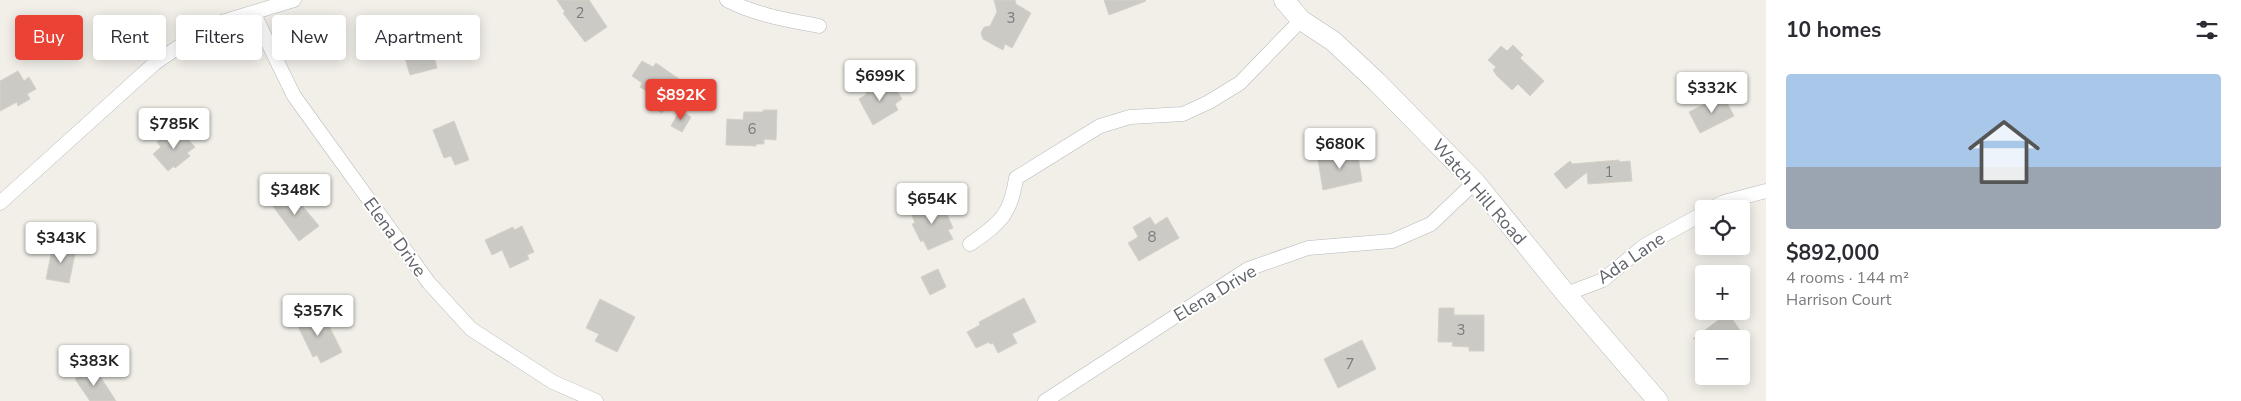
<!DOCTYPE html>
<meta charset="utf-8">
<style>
:root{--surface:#fff;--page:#f7f7f7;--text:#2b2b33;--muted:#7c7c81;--accent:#ea4335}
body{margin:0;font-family:"Nunito Sans",sans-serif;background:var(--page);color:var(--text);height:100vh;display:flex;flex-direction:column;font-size:19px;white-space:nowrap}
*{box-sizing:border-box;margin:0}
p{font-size:16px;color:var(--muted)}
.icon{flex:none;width:28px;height:28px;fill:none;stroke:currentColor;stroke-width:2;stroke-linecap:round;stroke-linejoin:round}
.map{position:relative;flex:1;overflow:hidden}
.sheet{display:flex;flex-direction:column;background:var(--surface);width:475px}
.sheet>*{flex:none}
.top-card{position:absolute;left:15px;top:15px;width:475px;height:45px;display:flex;gap:10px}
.buttons{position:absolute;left:1695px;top:200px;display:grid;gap:10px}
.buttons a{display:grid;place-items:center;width:55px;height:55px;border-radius:5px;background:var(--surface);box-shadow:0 2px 12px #0003;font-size:25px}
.price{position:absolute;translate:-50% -42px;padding:0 11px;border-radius:5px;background:#fff;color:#222;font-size:16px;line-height:32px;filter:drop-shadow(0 1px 2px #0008)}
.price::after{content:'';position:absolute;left:50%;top:30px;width:15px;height:11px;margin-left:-8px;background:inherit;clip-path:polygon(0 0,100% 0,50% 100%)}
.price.on{background:var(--accent);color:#fff}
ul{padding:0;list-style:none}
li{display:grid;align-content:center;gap:10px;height:265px;padding:0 20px}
li span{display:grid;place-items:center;height:155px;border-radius:5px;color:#555}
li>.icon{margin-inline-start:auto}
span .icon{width:90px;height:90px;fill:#fffc;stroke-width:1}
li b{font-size:21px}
h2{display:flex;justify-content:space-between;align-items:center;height:60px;padding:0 20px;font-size:21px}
.chip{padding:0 18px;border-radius:5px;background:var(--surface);box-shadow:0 2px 12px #0003;font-size:18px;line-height:45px}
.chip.on{background:var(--accent);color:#fff}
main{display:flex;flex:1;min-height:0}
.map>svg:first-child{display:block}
</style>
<main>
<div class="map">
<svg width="1766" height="401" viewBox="0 0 1766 401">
<rect width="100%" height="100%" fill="#f1efe8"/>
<g fill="#cccac5" stroke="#d6d1c6">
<polygon points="557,0 589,0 607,27 585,42 563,13 565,12"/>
<polygon points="994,0 1015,0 1016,4 1031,13 1012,48 1005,44 1003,50 983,39 981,33 984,27 990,26 997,12"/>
<polygon points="1104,0 1145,0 1146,1 1109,15"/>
<polygon points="427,28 437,68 410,75 401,45 404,44 402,34"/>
<polygon points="1513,45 1523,55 1520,58 1544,81 1530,96 1518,84 1512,90 1497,76 1493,70 1496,67 1488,60 1501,46 1507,51"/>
<polygon points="642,61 653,67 656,63 682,81 662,113 648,104 653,95 640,87 642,83 632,76"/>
<polygon points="18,71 24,81 29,77 36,89 27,94 30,99 18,106 17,102 0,111 0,81"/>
<polygon points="891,81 902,99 895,104 898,110 873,125 859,99 867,94 865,90 878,83 881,87"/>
<polygon points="1723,95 1734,116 1700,133 1689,112"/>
<polygon points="680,110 691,117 682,132 671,126"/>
<polygon points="763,110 777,110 776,140 764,139 764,144 756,144 756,146 726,145 727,119 743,120 744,112 763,112"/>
<polygon points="454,121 469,160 455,165 451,156 444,158 433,130"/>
<polygon points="178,128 195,147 187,153 190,156 175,168 174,166 168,171 153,154 161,147 157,142 168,133 170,135"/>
<polygon points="1357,150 1362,181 1323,190 1318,160 1336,157 1335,154"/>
<polygon points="1619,160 1619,162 1630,161 1632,181 1588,184 1587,172 1566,189 1554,174 1570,161 1572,164"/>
<polygon points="290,191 319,226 299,241 272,205"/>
<polygon points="934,200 939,210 944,208 953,228 948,230 953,239 928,250 923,240 921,242 912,224 915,223 910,211"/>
<polygon points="1150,217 1155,225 1167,217 1179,238 1139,261 1128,243 1138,237 1133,227"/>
<polygon points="522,226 534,252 527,255 529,259 510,268 502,250 492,255 485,240 513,227 514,230"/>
<polygon points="53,245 76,249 69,283 46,279"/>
<polygon points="938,269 946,287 930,295 921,277"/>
<polygon points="1024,298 1036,322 1012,334 1017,343 998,353 993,343 990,344 989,342 976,348 967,332 980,325 979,322"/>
<polygon points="600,299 635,317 617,352 595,341 599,334 586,328"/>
<polygon points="1439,308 1454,308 1454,315 1484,315 1484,351 1469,351 1469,347 1452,346 1453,342 1438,342"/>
<polygon points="314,310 323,326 328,324 342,352 321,363 317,355 313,357 295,320"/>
<polygon points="1728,313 1746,339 1693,339"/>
<polygon points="1362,340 1376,369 1338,388 1324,359"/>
<polygon points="94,367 116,401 90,401 75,379"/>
</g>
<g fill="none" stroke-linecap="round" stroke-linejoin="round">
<g stroke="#b5b8bc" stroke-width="15">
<g id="street">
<path d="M727 0C756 15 788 20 819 26"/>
<polyline points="254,14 294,96 429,283 471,329 553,382 596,401"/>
<polyline points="0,203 155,63 209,26 294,0"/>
<polyline points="1711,209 1724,202 1766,191"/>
<path d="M970 244C999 224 1011 215 1016 178L1100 126 1130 117 1183 114 1209 102 1240 83 1301 20"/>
<polyline points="1566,294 1603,280 1644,246 1704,213"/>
<polyline points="1045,401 1248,269 1308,248 1392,241 1431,224 1475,182"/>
</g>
</g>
<g stroke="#b6babf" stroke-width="21">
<polyline id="secondary" points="1284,0 1301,20 1333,41 1377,82 1475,182 1566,294 1658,401"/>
</g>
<use href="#street" stroke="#fff" stroke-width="14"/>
<use href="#secondary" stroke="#fff" stroke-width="20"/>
</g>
<g text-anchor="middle" stroke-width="4" stroke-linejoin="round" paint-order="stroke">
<g font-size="15" fill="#7a7d7f">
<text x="580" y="18">2</text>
<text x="1011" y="23">3</text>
<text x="752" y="134">6</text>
<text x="1609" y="177">1</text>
<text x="1152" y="242">8</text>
<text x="1461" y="335">3</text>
<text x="1350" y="369">7</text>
</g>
<g font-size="18" fill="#5f6368" stroke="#fff">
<text transform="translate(1479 192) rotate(49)" y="6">Watch Hill Road</text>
<text transform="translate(395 237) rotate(54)" y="6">Elena Drive</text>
<text transform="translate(1631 258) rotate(-34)" y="6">Ada Lane</text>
<text transform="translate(1215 293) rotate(-31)" y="6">Elena Drive</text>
</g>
</g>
</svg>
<div class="buttons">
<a><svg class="icon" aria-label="locate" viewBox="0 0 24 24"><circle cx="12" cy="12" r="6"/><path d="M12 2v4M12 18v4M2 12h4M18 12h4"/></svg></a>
<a>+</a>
<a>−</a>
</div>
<b class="price" style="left:880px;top:102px">$699K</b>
<b class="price" style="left:1712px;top:114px">$332K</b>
<b class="price on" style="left:681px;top:121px">$892K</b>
<b class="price" style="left:174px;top:150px">$785K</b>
<b class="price" style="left:1340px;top:170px">$680K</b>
<b class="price" style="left:295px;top:216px">$348K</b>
<b class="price" style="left:932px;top:225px">$654K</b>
<b class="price" style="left:61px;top:264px">$343K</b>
<b class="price" style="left:318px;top:337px">$357K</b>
<b class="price" style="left:94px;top:387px">$383K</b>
<div class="top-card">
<a class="chip on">Buy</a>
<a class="chip">Rent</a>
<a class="chip">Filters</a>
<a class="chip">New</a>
<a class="chip">Apartment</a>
</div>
</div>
<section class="sheet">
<h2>10 homes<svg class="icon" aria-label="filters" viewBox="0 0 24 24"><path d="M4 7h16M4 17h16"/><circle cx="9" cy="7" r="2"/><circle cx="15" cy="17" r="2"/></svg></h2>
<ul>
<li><span style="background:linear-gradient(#a9c7e8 60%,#9aa5b1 0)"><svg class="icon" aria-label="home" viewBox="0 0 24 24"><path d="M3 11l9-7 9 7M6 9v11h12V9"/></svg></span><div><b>$892,000</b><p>4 rooms · 144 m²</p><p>Harrison Court</p></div></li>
</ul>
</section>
</main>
